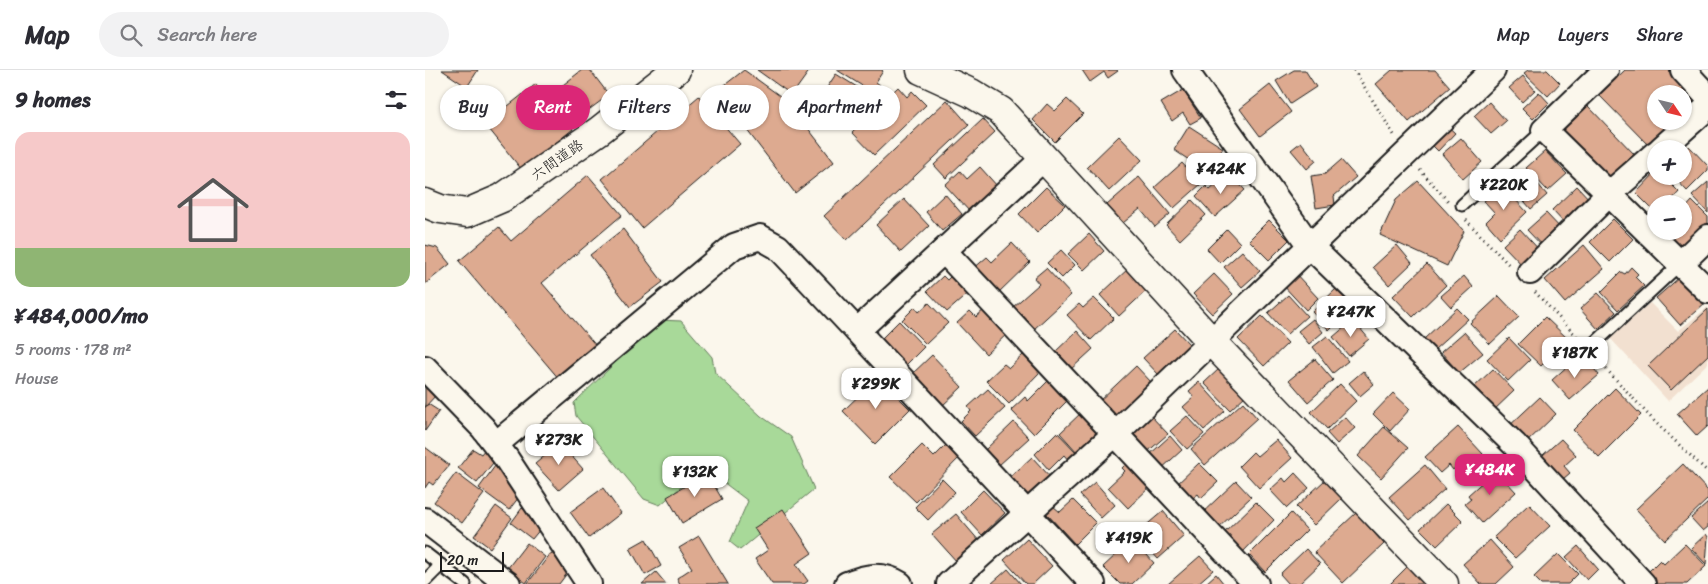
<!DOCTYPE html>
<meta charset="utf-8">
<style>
:root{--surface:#fff;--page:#f2f2f3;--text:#2b2b33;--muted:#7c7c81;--line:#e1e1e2;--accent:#db2777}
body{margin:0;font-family:Sriracha,"Klee One",sans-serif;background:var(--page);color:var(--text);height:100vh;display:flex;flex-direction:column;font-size:19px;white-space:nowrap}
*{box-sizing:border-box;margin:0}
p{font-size:16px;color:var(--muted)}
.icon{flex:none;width:28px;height:28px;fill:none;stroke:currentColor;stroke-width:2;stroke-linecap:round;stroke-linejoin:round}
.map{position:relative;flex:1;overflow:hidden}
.panel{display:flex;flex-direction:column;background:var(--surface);width:425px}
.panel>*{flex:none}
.banner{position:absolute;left:15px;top:15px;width:475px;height:45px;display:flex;gap:10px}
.needle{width:32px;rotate:125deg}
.buttons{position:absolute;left:1222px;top:15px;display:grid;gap:10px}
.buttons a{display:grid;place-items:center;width:45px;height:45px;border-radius:50%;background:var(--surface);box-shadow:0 1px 4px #0004;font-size:25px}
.scale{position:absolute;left:15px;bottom:12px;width:64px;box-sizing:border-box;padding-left:5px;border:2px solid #1c1c1c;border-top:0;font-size:14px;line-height:18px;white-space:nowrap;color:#1c1c1c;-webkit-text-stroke:4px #fbf7ec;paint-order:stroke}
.price{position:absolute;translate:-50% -42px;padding:0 11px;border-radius:10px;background:#fff;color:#222;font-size:16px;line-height:32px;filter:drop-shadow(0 1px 2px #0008)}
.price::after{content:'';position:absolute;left:50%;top:30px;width:15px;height:11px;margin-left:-8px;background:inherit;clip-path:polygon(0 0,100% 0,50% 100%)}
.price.current{background:var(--accent);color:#fff}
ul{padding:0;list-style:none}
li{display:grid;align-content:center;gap:10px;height:265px;padding:0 15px}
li+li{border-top:1px solid var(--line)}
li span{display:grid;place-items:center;height:155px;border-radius:15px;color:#555}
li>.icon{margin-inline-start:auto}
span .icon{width:90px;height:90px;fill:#fffc;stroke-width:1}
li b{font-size:21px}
h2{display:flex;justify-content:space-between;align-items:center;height:60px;padding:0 15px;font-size:21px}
.chip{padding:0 18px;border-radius:22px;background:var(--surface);box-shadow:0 1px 4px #0004;font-size:18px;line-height:45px}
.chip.current{background:var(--accent);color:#fff}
header{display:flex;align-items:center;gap:30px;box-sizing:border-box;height:70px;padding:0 25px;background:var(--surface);border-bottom:1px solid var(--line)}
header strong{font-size:24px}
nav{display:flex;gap:28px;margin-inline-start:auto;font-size:18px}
.search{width:350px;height:45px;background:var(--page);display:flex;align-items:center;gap:12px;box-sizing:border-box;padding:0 18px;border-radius:28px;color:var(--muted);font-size:19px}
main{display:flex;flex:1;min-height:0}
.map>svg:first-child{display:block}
</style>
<header>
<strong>Map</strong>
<div class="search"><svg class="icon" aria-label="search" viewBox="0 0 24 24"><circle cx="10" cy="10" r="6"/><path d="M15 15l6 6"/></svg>Search here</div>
<nav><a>Map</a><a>Layers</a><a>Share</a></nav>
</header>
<main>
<section class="panel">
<h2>9 homes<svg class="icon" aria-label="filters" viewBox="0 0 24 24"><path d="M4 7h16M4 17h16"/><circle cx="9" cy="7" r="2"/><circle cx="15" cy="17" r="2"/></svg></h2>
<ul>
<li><span style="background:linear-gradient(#f6c9c9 75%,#8fb573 0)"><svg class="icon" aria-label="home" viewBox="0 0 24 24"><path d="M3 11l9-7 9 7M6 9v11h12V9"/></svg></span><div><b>¥484,000/mo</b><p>5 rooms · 178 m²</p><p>House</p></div></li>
</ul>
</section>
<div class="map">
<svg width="1283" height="514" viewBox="0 0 1283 514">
<rect width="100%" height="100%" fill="#fbf7ec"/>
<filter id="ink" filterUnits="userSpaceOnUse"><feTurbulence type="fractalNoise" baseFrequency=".02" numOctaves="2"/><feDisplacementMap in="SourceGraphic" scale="10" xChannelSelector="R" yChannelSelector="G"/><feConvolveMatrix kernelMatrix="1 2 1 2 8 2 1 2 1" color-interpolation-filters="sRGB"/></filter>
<g filter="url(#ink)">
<polygon fill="#f2e0d0" points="1225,233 1253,261 1283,237 1283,293 1243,331 1185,268"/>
<polygon fill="#a8d999" stroke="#627a5a" points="234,250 256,251 287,287 290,303 336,346 366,367 389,419 315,480 305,472 323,431 298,412 273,407 255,418 235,435 219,429 151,346 149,333"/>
<g fill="#ddaa90" stroke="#1c1c1c">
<polygon points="17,0 53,0 42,17"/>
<polygon points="157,0 165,0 184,25 150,50 129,22"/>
<polygon points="319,0 362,31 409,92 370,123 292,21"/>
<polygon points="332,0 385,0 367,25"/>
<polygon points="412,0 457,0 458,1 451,12 455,15 450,24"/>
<polygon points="657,0 692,0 693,1 683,8 679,2 665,12"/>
<polygon points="869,0 880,0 891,17 865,34 851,11"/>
<polygon points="967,0 1010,0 1025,17 984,52 951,14"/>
<polygon points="1103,0 1122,0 1135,13 1123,26 1099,3"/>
<polygon points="1200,0 1244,0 1273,30 1259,44 1259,24 1231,24 1231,51 1252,51 1225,77 1174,25"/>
<polygon points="411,4 432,17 412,51 385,35 395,20 399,22"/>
<polygon points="1098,6 1110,20 1097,32 1084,18"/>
<polygon points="111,14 148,59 97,100 60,54"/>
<polygon points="37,15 56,30 46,42 27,28"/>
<polygon points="845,15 866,42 835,66 815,39"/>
<polygon points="473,17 482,27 487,21 501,35 449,85 427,62"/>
<polygon points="758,20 776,48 765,54 758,43 747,51 736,33"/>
<polygon points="1114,22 1124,33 1108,49 1097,38"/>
<polygon points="274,26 315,74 217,158 177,109"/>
<polygon points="642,29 658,44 630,72 608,50 622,34 630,41"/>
<polygon points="522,30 544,55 422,170 399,146"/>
<polygon points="1064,32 1081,51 1066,64 1049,46"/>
<polygon points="1163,36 1211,86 1185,111 1137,61"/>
<polygon points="558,49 570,62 521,108 509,95"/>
<polygon points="1019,53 1030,63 1013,81 1002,70"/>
<polygon points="764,56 798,78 782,102 749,80"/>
<polygon points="694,66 717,90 684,121 662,97"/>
<polygon points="1036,68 1057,92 1038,109 1017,84"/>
<polygon points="876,72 891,91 882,99 866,80"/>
<polygon points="1264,76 1283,96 1283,100 1262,121 1248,106 1259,106 1259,80"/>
<polygon points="1120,81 1142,104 1123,121 1101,98"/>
<polygon points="916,90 931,107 909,126 910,135 891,138 886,106 900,104"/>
<polygon points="757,93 776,114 749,138 730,117"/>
<polygon points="555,97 573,117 545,142 520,115 535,101 542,109"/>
<polygon points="1103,102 1122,125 1106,139 1086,116"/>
<polygon points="1231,102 1231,106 1238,106 1254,122 1243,134 1231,134 1231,143 1211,123"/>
<polygon points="804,103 820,120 790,147 771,126 781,116 785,120"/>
<polygon points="163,105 197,145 117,213 173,278 135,310 34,191 74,157 86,171"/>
<polygon points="714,107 745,144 730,157 715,139 698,153 682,135"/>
<polygon points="993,111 1039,161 1022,196 955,165 971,130"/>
<polygon points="1283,112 1283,143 1267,126"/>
<polygon points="1077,115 1102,142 1075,168 1061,152 1070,143 1059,131"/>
<polygon points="1152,116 1166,131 1141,155 1127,140"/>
<polygon points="621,117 640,135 612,163 594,144"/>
<polygon points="520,124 537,144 517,161 501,142"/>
<polygon points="479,129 504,156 476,182 451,155"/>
<polygon points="767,130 781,145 755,170 741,155"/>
<polygon points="1267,131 1283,147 1283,157 1257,182 1237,161 1259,161 1259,140"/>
<polygon points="1121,143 1139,162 1121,180 1102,160"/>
<polygon points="1188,149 1208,169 1185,192 1165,172"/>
<polygon points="844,150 864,170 844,190 824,170"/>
<polygon points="198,159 238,212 205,237 165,185"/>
<polygon points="802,159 815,173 795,193 782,179"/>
<polygon points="1095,159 1117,183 1100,198 1078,175"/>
<polygon points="664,164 679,181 659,200 643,184"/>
<polygon points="587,173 605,192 572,224 548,199 562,187 567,192"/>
<polygon points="0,175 12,178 25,194 0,214"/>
<polygon points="972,175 987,193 964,215 948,197"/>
<polygon points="1159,175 1179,199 1140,233 1120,210"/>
<polygon points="636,180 650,195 637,208 622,193"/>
<polygon points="817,181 835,201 817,217 799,197"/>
<polygon points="1002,194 1021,215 988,247 968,226"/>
<polygon points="1206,197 1213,204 1210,207 1219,216 1193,240 1176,222 1196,202 1200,204"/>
<polygon points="621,198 646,225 609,259 588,237 614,214 609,208"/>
<polygon points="704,198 723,219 694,246 675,225"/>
<polygon points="869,202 893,228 881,240 856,213"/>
<polygon points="529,203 546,221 522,242 502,221 518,206 522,210"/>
<polygon points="789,204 808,224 787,244 768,224"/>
<polygon points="1039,206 1048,217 1026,237 1016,226"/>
<polygon points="1256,206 1280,233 1255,255 1231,228"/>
<polygon points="912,218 928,236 904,260 887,242"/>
<polygon points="1173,223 1191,242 1173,259 1155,239"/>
<polygon points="863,225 882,246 862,264 843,243"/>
<polygon points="1074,226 1094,247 1065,274 1045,253"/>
<polygon points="669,228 689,248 666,270 642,245 654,234 658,238"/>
<polygon points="504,233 523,253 501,274 477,250 490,237 494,242"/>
<polygon points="562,237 585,261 561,284 532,253 545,241 551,247"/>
<polygon points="1032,238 1043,249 1009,280 999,269"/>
<polygon points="1283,239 1283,285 1246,320 1223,296"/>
<polygon points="837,246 863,273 839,296 813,269"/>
<polygon points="1120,247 1143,269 1116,296 1093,274"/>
<polygon points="888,249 898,262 884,274 873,261"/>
<polygon points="928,250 944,269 924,286 908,267"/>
<polygon points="474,251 499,277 479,297 453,272"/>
<polygon points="750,259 765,275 734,305 718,288"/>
<polygon points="652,261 668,279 645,300 629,283"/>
<polygon points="1039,262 1058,283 1034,303 1016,282"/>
<polygon points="902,266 923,291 908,303 888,277"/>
<polygon points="1084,268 1105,290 1083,311 1062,289"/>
<polygon points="507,285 537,317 516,337 486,305"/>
<polygon points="598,285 615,302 584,334 561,311 579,294 584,298"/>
<polygon points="890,289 908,310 883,332 864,310"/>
<polygon points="1161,289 1174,305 1145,330 1127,310 1146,293 1150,298"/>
<polygon points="711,296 727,313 688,350 672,333"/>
<polygon points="795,298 821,325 805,340 779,313"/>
<polygon points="1068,299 1089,321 1067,342 1046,320"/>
<polygon points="938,301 949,314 935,326 924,313"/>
<polygon points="453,307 485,339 450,374 418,341"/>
<polygon points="623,311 642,331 609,364 586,340 600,327 603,331"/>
<polygon points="774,312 800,341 779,360 758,337 769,327 764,321"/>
<polygon points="0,314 11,325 0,337"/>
<polygon points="915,314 931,331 902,359 886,342"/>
<polygon points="1283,317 1283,356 1272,366 1252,344"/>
<polygon points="1190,318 1216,345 1174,387 1148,360"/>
<polygon points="563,319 580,338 550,366 536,351 546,341 543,337"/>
<polygon points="968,323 985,339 965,361 948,344"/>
<polygon points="1115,327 1131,344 1097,377 1081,359"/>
<polygon points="818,332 832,348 780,395 766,379"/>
<polygon points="3,334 14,341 0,361 0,338"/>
<polygon points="658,341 675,360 652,382 635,363"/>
<polygon points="726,346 743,364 720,384 704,366"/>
<polygon points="762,346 779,364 762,379 745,361"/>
<polygon points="920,347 930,358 912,374 902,363"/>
<polygon points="589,352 604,368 574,395 560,380"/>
<polygon points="959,357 983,378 956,408 933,386"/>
<polygon points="1033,357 1058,384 1040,401 1034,394 1028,400 1024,395 1015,403 1000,387"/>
<polygon points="632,362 652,383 644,391 639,385 624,400 610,384"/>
<polygon points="745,366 757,380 735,400 723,386"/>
<polygon points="1136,369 1151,385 1139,396 1145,403 1131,415 1110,392"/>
<polygon points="851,370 867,388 834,418 814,396 828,382 832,386"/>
<polygon points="524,372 537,385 491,432 465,407 497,375 509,387"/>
<polygon points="135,373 158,399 134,420 110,394"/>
<polygon points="0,377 24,395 8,415 4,412 0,418"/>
<polygon points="48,379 56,384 60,379 72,388 52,413 33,398"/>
<polygon points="607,387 627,409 603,432 582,410"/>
<polygon points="705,390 728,414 703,438 683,417 700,401 697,398"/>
<polygon points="774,393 793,412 776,428 773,424 763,432 749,417"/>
<polygon points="1258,394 1283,421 1283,429 1240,470 1211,439"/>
<polygon points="1000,395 1020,419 985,450 964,427"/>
<polygon points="70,396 94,427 84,440 54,418"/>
<polygon points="1071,400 1091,422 1057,453 1040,434 1046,429 1043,425"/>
<polygon points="31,403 59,424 37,453 9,432"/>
<polygon points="282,403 297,429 257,453 242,427"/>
<polygon points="870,403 884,418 862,438 845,420 858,408 861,412"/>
<polygon points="517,409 530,422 503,450 490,437"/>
<polygon points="900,410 917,428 889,455 871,437"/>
<polygon points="811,411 826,427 791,460 776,444"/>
<polygon points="670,412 690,435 676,448 655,425"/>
<polygon points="178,418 196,443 164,468 145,442"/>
<polygon points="558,420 580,443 557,465 536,442"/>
<polygon points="648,430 671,453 650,474 621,443 628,436 635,442"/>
<polygon points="831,432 849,450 816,484 797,465"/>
<polygon points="1283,433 1283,457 1278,461 1266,448"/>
<polygon points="1021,434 1038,451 1012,476 995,459"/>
<polygon points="1104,434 1125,456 1090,488 1069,467"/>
<polygon points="71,436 87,448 65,478 49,466"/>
<polygon points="97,438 108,446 105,451 116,458 107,469 86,453"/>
<polygon points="358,439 387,483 371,494 383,511 379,514 347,514 330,489 343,480 329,458"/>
<polygon points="738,441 759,466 733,489 711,464"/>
<polygon points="866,443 882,460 840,502 824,485"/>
<polygon points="931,443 959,474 918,513 889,482"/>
<polygon points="531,444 555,472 532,492 507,464"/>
<polygon points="1281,464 1283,467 1281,494 1266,478"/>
<polygon points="274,466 303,514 255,514 252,508 267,498 254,478"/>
<polygon points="221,469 236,496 220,505 205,478"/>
<polygon points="602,469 627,496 608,514 601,514 579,490"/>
<polygon points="708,469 729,493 707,514 695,514 678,497"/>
<polygon points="1065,470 1089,497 1071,514 1056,514 1038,494"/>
<polygon points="102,473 120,487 101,513 82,499"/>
<polygon points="1260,474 1281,496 1262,514 1226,514 1219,506 1235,490 1239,494"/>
<polygon points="1153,476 1173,499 1162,510 1141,487"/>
<polygon points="881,479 895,494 874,514 864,514 855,504"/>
<polygon points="126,483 146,498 134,514 102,514"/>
<polygon points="1133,484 1153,504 1143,514 1116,514 1109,507"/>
<polygon points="775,486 788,500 772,514 743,514"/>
<polygon points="983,496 1000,514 965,514"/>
<polygon points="583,499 596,514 566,514"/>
<polygon points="231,502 241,514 217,514"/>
<polygon points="791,504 799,514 780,514"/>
</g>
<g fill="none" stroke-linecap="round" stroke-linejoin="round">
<g stroke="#1c1c1c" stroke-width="15">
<g id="service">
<polyline points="1037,135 1119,60"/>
<polyline points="1170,273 1255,194"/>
<polyline points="0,483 40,514"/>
<polyline points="0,511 16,495"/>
</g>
</g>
<g stroke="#1c1c1c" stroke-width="28">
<g id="minor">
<polyline points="760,0 885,176 1089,374 1218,514"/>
<polyline points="1181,0 1119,60 1283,221"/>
<polyline points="1258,0 1283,27"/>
<polyline points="1236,79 1283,37"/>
<polyline points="619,88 432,261 668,514"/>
<polyline points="519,181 831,514"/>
<polyline points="1255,194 1283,167"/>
<polyline points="1105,202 1184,124 1231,83"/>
<polyline points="0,298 58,358 81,388 164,514"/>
<polyline points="71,374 309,176 335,167 353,177 432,261"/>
<polyline points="0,450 83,514"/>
<path d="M422 514C441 506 457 503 475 514"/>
<polyline points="524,514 691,363 1068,0"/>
</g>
</g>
<g stroke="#1c1c1c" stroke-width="31">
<g id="tertiary">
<polyline points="496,0 546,23 576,41 785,270 1019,514"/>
<polyline points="0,133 15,139 42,143 77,128 175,60 251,0"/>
</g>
</g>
<g stroke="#1c1c1c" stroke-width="3" stroke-dasharray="1 4" stroke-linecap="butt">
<polyline points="929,0 969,65"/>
<polyline points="995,100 1023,131"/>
<polyline points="1041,150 1085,196"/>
<polyline points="1110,222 1155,270"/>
<polyline points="1171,288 1230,352 1283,402"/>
</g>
<use href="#service" stroke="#fbf7ec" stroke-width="11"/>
<use href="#minor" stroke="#fbf7ec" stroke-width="24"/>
<use href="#tertiary" stroke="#fbf7ec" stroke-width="28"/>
</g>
</g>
<g text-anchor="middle" stroke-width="5" stroke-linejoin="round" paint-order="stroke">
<g font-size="15" fill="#1c1c1c" stroke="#fbf7ec">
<text transform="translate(132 90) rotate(-35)" y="5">六間道路</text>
</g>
</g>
</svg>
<div class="buttons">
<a><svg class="needle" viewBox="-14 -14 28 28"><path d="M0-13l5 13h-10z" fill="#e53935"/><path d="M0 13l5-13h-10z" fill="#7c7c81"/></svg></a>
<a>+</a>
<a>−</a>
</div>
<div class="scale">20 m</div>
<b class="price" style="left:796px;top:125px">¥424K</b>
<b class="price" style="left:1079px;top:141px">¥220K</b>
<b class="price" style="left:926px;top:268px">¥247K</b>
<b class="price" style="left:1150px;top:309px">¥187K</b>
<b class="price" style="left:451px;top:340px">¥299K</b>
<b class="price" style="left:134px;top:396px">¥273K</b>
<b class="price current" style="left:1065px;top:426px">¥484K</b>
<b class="price" style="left:270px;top:428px">¥132K</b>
<b class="price" style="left:704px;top:494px">¥419K</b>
<div class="banner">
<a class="chip">Buy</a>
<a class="chip current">Rent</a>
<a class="chip">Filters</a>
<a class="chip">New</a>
<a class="chip">Apartment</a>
</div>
</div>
</main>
